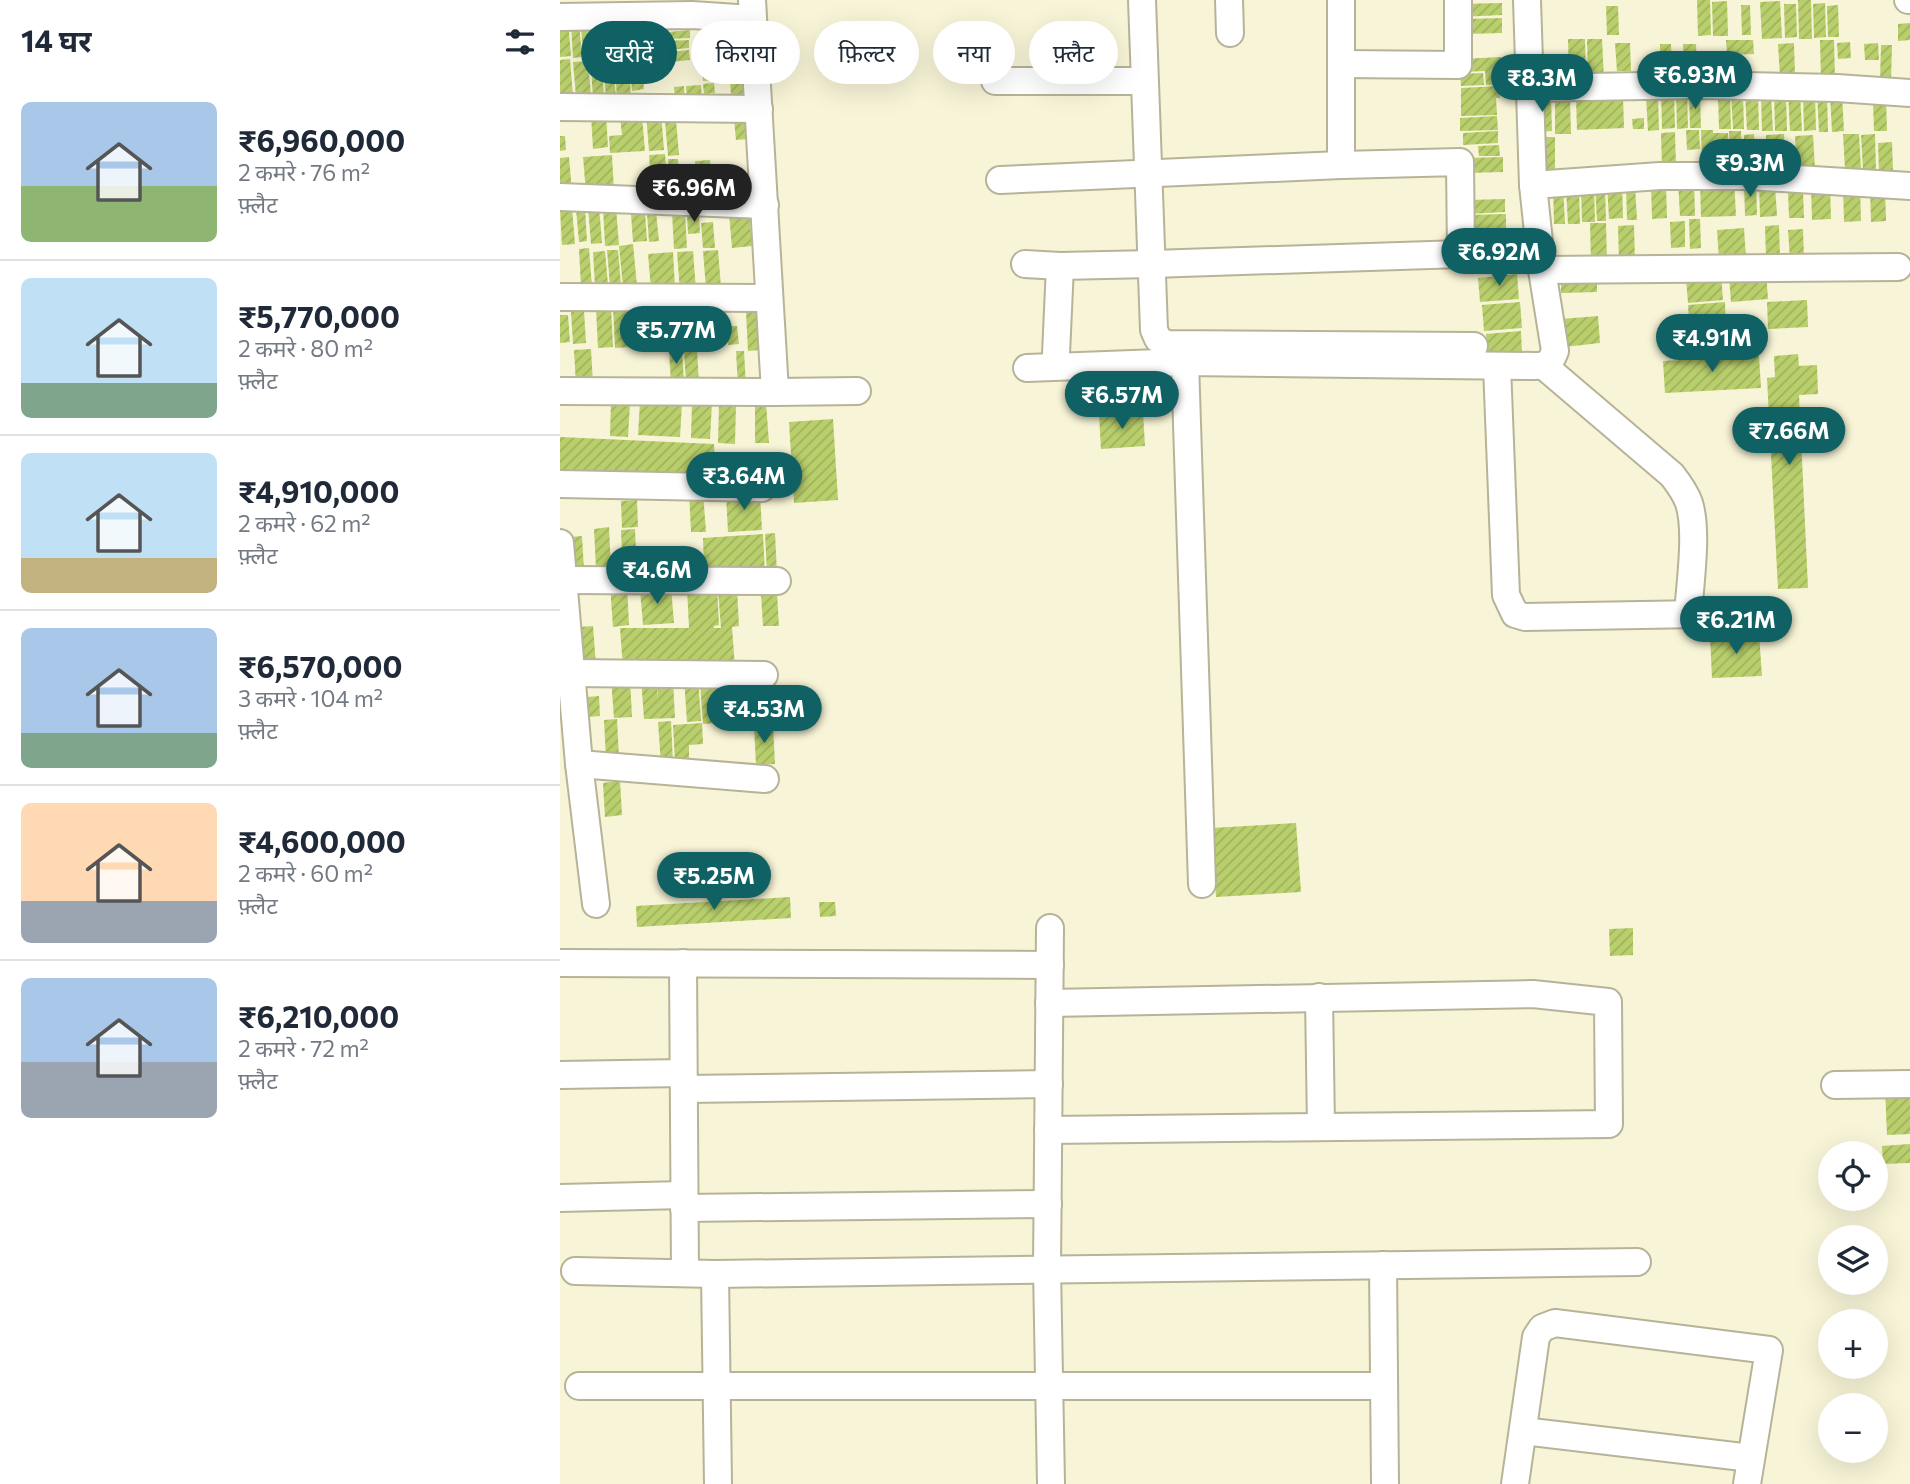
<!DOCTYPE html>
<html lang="hi">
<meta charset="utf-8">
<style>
:root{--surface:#fff;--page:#f6f6f7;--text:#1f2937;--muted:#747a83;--line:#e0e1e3;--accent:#106163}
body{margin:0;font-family:Commissioner,"Noto Sans Devanagari",sans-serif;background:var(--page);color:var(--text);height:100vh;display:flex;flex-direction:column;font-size:26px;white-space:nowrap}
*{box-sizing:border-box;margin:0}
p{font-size:23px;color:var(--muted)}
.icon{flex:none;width:38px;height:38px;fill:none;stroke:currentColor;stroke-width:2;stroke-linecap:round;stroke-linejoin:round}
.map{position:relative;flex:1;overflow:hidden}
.drawer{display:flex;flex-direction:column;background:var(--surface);width:560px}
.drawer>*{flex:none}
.banner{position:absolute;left:21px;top:21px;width:665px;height:63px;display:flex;gap:14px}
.tools{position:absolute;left:1258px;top:1141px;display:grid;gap:14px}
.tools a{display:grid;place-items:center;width:70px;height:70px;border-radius:50%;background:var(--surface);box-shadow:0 7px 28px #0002;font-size:35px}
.price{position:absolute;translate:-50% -60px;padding:0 16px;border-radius:24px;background:var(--accent);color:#fff;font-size:23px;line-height:46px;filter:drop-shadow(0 2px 4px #0008)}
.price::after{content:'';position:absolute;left:50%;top:42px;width:21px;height:16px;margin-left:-10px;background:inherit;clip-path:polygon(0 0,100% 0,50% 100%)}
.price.selected{background:#222;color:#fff}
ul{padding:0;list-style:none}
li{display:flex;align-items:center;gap:21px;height:175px;padding:0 21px}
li+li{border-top:2px solid var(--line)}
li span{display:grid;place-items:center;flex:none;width:196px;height:140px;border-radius:10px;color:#555}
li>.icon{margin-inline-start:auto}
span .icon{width:84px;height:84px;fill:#fffc;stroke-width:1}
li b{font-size:30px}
h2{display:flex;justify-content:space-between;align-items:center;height:84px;padding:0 21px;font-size:30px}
.pill{padding:0 24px;border-radius:32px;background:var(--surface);box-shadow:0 7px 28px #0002;font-size:24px;line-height:63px}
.pill.selected{background:var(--accent);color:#fff}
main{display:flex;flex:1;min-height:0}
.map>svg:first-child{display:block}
</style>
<main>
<section class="drawer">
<h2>14 घर<svg class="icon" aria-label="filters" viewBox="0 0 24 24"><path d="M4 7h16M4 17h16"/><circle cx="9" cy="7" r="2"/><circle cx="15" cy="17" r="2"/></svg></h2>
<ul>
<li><span style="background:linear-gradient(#a9c7e8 60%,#8fb573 0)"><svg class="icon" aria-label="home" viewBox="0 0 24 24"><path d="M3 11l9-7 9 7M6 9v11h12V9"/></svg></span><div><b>₹6,960,000</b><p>2 कमरे · 76 m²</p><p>फ़्लैट</p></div></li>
<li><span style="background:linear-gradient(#bfe0f5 75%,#7fa58c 0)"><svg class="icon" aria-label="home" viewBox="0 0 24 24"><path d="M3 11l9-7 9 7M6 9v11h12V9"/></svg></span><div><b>₹5,770,000</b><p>2 कमरे · 80 m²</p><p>फ़्लैट</p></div></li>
<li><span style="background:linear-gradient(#bfe0f5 75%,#c2b280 0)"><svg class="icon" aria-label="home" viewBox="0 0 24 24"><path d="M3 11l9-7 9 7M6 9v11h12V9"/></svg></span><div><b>₹4,910,000</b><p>2 कमरे · 62 m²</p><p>फ़्लैट</p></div></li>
<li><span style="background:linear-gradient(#a9c7e8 75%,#7fa58c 0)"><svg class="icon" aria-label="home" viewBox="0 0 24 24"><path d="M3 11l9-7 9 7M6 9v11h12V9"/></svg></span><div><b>₹6,570,000</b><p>3 कमरे · 104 m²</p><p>फ़्लैट</p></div></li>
<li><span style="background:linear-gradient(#ffd9b3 70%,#9aa5b1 0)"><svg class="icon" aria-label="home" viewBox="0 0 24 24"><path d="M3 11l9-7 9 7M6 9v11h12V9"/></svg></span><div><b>₹4,600,000</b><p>2 कमरे · 60 m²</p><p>फ़्लैट</p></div></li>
<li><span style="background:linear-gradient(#a9c7e8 60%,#9aa5b1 0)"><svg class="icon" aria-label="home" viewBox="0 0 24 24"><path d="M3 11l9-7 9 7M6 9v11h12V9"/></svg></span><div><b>₹6,210,000</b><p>2 कमरे · 72 m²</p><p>फ़्लैट</p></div></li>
</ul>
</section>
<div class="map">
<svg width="1350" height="1484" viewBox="0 0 1350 1484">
<defs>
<pattern id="building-hatch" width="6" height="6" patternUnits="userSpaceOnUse" patternTransform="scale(1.75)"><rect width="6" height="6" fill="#b9cf6c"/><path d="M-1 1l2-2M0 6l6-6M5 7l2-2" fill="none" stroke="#9fb25d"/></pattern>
</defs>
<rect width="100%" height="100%" fill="#f8f4d7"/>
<g fill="url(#building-hatch)">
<polygon points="1137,0 1150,0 1151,35 1138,36"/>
<polygon points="1238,0 1251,0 1252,39 1239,39"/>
<polygon points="1167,1 1168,36 1153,36 1152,2"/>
<polygon points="1220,1 1222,38 1202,39 1200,2"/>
<polygon points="942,3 942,15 900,17 899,4"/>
<polygon points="1265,3 1266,37 1254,38 1253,4"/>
<polygon points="1224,4 1236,4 1237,37 1225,38"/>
<polygon points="1181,5 1190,5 1191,35 1182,35"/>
<polygon points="1278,5 1279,37 1268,37 1267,6"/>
<polygon points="1046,6 1058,6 1059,35 1047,35"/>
<polygon points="942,18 942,33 905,34 904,19"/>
<polygon points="8,20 11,56 0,57 0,21"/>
<polygon points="34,22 36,56 23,57 21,23"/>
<polygon points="36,22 95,22 97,60 39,61"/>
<polygon points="1350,23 1350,40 1338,41 1338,24"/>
<polygon points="19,24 22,57 13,58 11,25"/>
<polygon points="130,30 130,38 108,39 108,32"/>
<polygon points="1008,39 1025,39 1026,74 1009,75"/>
<polygon points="1027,39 1042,39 1044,79 1028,79"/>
<polygon points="129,40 129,48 108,50 107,41"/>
<polygon points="1166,40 1193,40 1194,54 1167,55"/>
<polygon points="1260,40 1274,40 1275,78 1261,79"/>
<polygon points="1290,42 1291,58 1278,59 1277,43"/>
<polygon points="1055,43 1070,43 1071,71 1057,71"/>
<polygon points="1234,43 1235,76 1220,77 1218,44"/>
<polygon points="1318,43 1319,60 1305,60 1304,44"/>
<polygon points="1100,44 1111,44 1112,77 1101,77"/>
<polygon points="1123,44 1136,44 1137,76 1124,77"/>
<polygon points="186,45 187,59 168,60 166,47"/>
<polygon points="1321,45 1332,45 1331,82 1320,81"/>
<polygon points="129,50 130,60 110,62 109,52"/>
<polygon points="941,57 942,84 926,85 925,71 901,72 900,59"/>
<polygon points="10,59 13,96 0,97 0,60"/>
<polygon points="28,61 31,96 16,97 13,62"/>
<polygon points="69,62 71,99 57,100 55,63"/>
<polygon points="153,63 155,80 143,81 142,64"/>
<polygon points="991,63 992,75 978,75 978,64"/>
<polygon points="70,64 82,64 84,89 72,91"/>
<polygon points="42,65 44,98 33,99 31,66"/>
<polygon points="43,65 53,65 56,98 46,98"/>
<polygon points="923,73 924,85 901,86 900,74"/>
<polygon points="183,80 184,94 171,94 170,82"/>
<polygon points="154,83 155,93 144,94 143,84"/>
<polygon points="141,85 142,99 127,100 126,86"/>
<polygon points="124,86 125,101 115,101 114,87"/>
<polygon points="939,86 940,98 936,98 937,115 901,116 901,88"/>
<polygon points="1101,92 1114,92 1115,128 1102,129"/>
<polygon points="1116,92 1127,92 1128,128 1117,129"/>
<polygon points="1240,92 1242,131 1230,131 1228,93"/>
<polygon points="1183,93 1184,129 1173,129 1171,94"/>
<polygon points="1211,93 1213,131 1202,131 1201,94"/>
<polygon points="1257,93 1267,93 1268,132 1259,132"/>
<polygon points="1129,94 1140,94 1141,128 1130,128"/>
<polygon points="1214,94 1226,94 1227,131 1215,131"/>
<polygon points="1282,94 1284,131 1272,132 1270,95"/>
<polygon points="1098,95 1099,130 1088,131 1086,96"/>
<polygon points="1170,95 1171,129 1159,129 1158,96"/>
<polygon points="1185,95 1198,95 1199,130 1187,130"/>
<polygon points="1243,95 1255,95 1256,130 1244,131"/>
<polygon points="973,97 991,97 992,131 974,132"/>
<polygon points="1063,97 1064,128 1017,130 1016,99"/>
<polygon points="995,99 1010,99 1011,134 995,134"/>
<polygon points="1326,100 1327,131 1314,131 1313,101"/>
<polygon points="101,112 104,150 89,151 86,113"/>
<polygon points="46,114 48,147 33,149 31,115"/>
<polygon points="82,116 85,151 50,153 49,136 62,135 60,117"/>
<polygon points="937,116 938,130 900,131 900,118"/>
<polygon points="187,118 189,139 176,140 174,119"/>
<polygon points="1084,118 1084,129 1073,129 1072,119"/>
<polygon points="116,120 119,155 108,156 105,121"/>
<polygon points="1126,130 1139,130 1140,149 1127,150"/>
<polygon points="1141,130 1153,130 1153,133 1168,133 1169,167 1155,167 1155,162 1142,163"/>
<polygon points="938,131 938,143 903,145 903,133"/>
<polygon points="1169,131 1181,131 1182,168 1171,168"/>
<polygon points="1115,132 1116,167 1102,167 1101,133"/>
<polygon points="1194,134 1195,156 1184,157 1184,135"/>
<polygon points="1224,134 1226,167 1207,168 1206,135"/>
<polygon points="1283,134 1299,134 1301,169 1285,169"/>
<polygon points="1315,134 1316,170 1303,170 1301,135"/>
<polygon points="1253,135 1255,169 1237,170 1235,136"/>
<polygon points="0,136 5,136 6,150 0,151"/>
<polygon points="978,137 995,137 995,173 978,174"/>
<polygon points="1332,142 1333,172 1319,173 1318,143"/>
<polygon points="939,145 940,156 919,156 918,146"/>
<polygon points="105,154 108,194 92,196 89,155"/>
<polygon points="52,155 54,191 26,193 23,157"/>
<polygon points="9,157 12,191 0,191 0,158"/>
<polygon points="943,157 943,172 906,173 905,158"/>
<polygon points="108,159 118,159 121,195 111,196"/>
<polygon points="150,160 153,197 137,198 135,161"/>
<polygon points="1174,179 1176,216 1141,217 1140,181"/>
<polygon points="1134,180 1135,216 1120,216 1118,181"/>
<polygon points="1184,182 1196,182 1197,215 1185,216"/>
<polygon points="1062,183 1063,218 1049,219 1047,184"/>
<polygon points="1003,185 1005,224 994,224 993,186"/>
<polygon points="1035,185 1045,185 1046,221 1037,221"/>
<polygon points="1066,185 1075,185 1077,220 1067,220"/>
<polygon points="1106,185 1107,218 1092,219 1091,186"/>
<polygon points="1199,185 1215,185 1217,216 1200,217"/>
<polygon points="1034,186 1035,222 1022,222 1021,187"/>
<polygon points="1270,186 1271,219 1252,220 1251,187"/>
<polygon points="1300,187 1301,221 1284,222 1283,188"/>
<polygon points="1019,188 1020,224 1008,224 1006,189"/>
<polygon points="1310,188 1325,188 1326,221 1311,222"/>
<polygon points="1228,191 1243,191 1244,218 1229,218"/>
<polygon points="945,199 945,212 908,214 908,200"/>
<polygon points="39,206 42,243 31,244 28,207"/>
<polygon points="56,207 59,245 45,246 43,208"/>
<polygon points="12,208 15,244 2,245 0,209"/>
<polygon points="25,208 27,241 19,242 16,209"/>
<polygon points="189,211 192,246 172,248 169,213"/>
<polygon points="96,212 99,241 89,242 87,213"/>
<polygon points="85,213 87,241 73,242 71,214"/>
<polygon points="112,213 125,213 127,248 114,249"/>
<polygon points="139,214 140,233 128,234 127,215"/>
<polygon points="946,214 946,228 954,228 954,241 927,242 927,228 909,229 909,215"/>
<polygon points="1129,219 1140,219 1141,248 1130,249"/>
<polygon points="1125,221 1125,247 1111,248 1110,222"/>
<polygon points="153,222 155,248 143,248 141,223"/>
<polygon points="1030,223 1046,223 1047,261 1031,261"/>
<polygon points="1074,225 1075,261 1059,261 1058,226"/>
<polygon points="1219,225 1220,258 1206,259 1205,226"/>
<polygon points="1184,228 1186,257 1159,259 1157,230"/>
<polygon points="1243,229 1244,258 1230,259 1228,230"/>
<polygon points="73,244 77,286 63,287 59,246"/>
<polygon points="29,248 32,287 21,287 19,249"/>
<polygon points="47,250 58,250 61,285 50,286"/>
<polygon points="158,250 161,287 146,288 143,251"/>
<polygon points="954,250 955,272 917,274 915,253"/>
<polygon points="45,251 48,285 35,286 33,252"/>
<polygon points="133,251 136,290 120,291 117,252"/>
<polygon points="113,252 115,287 91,289 88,254"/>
<polygon points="1206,272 1208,299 1171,302 1169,276"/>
<polygon points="957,274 959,299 920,302 918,278"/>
<polygon points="1161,275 1163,300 1128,303 1126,278"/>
<polygon points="1037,278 1037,292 1001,293 1001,279"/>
<polygon points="1247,300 1248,327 1208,329 1207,302"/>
<polygon points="960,302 962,328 924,331 922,305"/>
<polygon points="1165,302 1166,330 1130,332 1128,305"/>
<polygon points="110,305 113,345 100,346 98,306"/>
<polygon points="53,307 69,307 72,347 55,348"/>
<polygon points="164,307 166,344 152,345 150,308"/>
<polygon points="51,308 53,347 38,348 36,309"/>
<polygon points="86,308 89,346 74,347 72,309"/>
<polygon points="139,308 141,345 128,346 126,309"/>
<polygon points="24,311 26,343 13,344 11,312"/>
<polygon points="197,311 200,350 188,351 186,312"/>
<polygon points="0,315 8,315 10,342 0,343"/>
<polygon points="1038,316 1040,343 1004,347 1001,319"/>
<polygon points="167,326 177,326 179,344 168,345"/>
<polygon points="961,331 962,355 928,358 926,334"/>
<polygon points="31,349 33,384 16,385 14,350"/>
<polygon points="122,349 124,383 111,384 109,350"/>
<polygon points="137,350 139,383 126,383 124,351"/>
<polygon points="176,351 184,351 186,386 178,386"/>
<polygon points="1238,354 1239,366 1257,365 1258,394 1239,395 1248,588 1218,589 1207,378 1215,377 1214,356"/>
<polygon points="1199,356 1201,388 1105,393 1103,361"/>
<polygon points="80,401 122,403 120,437 78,435"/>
<polygon points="51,402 70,403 68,437 50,436"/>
<polygon points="132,402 152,403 150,439 131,438"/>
<polygon points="206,403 209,443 195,443 195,404"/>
<polygon points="159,405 176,405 175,444 158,443"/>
<polygon points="583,412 585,446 541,449 539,415"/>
<polygon points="273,419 278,500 234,503 229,422"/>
<polygon points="0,437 154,444 156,482 0,473"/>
<polygon points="211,454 212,480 200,480 199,455"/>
<polygon points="129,492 143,492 146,532 131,532"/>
<polygon points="200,493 202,530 168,532 166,495"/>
<polygon points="77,500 78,527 62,528 61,501"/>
<polygon points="49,527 51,569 36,569 34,529"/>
<polygon points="75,529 77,572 63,573 61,530"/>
<polygon points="215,533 217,574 207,574 205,534"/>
<polygon points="203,534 205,574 144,570 143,538"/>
<polygon points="22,536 24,569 12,570 10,537"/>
<polygon points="67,584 69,625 53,627 50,585"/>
<polygon points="157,586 159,625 154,626 154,628 161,628 158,590 177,589 179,626 172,627 175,668 63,668 60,628 129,628 127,588"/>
<polygon points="111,587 114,623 83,625 80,590"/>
<polygon points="217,593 219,626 203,626 201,594"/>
<polygon points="33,626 36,666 21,667 19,627"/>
<polygon points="1199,634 1202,676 1152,678 1150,636"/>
<polygon points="97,677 98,702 98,682 113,681 115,718 84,719 81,678"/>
<polygon points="70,678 72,717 54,718 51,679"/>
<polygon points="138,678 141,721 127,722 124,679"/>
<polygon points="156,682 158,723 143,724 140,683"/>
<polygon points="211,683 213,723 195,724 192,684"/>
<polygon points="191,691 193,722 181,723 179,692"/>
<polygon points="39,696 40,716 28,717 27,697"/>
<polygon points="57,719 59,758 46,759 44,720"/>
<polygon points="111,721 113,763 101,764 98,722"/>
<polygon points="142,723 143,744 129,745 129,762 115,763 113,725"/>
<polygon points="213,725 215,764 196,765 194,726"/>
<polygon points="60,781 62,815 45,817 43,783"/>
<polygon points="736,823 741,892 656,897 652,828"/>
<polygon points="230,897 231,918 77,927 76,906"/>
<polygon points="259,902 275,902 276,916 260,917"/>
<polygon points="1073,928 1073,955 1050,956 1049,929"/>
<polygon points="1350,1087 1350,1134 1327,1135 1325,1088"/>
<polygon points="1350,1144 1350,1163 1323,1164 1322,1146"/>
</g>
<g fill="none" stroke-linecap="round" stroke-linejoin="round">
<g stroke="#b7b398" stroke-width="30">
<g id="minor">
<polyline points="192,0 215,392 297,391"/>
<polyline points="582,0 594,330 598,339 606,344 914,346"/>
<polyline points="669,0 670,33"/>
<polyline points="781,0 781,165"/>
<polyline points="1348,0 1350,0"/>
<polyline points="0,17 132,15 192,19"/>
<polyline points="781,64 898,65 898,0"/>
<polyline points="435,81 584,81"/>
<polyline points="970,88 1141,85 1277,88 1350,93"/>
<polyline points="0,107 199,109"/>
<polyline points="440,180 781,165 900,162 901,254 592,264 500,266 465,264"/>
<polyline points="973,185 1100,176 1189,176 1350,186"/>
<polyline points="0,197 205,205"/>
<polyline points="982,270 1338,267"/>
<polyline points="0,297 209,298"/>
<polyline points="496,354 500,266"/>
<polyline points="625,362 642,884"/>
<polyline points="937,366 946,595 955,614 965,617 1198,613"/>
<path d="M984 366 1112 475C1119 484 1125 492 1129 503 1138 531 1130 584 1128 614"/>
<path d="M467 368 625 362 975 366C987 366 991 362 995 351L982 270 973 185 967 0"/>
<polyline points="0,391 215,392"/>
<polyline points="0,484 202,488"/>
<polyline points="0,543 19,764 36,904"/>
<polyline points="3,580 217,581"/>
<polyline points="12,673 204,675"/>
<polyline points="19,764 205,779"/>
<polyline points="490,928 487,1269 491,1484"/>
<polyline points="0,963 490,965"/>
<polyline points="123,963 125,1273"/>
<polyline points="759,997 761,1127"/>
<polyline points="0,1075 123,1073"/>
<polyline points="1275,1085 1350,1084"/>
<polyline points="124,1089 489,1084"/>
<polyline points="488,1130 1049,1124 1048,1002 973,994 489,1003"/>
<polyline points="0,1198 124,1195"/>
<polyline points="124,1208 488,1204"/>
<polyline points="823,1265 825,1484"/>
<polyline points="15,1271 155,1274 1077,1262"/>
<polyline points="155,1274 158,1484"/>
<polyline points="19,1386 824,1386"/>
<polyline points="963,1431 1191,1458"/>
<polyline points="955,1484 976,1337 982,1328 995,1323 1209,1350 1187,1484"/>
</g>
</g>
<use href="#minor" stroke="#fff" stroke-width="26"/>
</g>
</svg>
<div class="tools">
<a><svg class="icon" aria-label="locate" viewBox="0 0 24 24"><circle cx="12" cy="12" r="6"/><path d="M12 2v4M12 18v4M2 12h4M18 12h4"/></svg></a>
<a><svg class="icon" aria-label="layers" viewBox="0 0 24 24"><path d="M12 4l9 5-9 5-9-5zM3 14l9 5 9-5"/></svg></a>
<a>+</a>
<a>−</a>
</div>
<b class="price" style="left:1135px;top:111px">₹6.93M</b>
<b class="price" style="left:982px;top:114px">₹8.3M</b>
<b class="price" style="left:1190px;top:199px">₹9.3M</b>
<b class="price selected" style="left:134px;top:224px">₹6.96M</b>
<b class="price" style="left:939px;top:288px">₹6.92M</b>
<b class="price" style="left:116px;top:366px">₹5.77M</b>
<b class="price" style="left:1152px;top:374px">₹4.91M</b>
<b class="price" style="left:562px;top:431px">₹6.57M</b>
<b class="price" style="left:1229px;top:467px">₹7.66M</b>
<b class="price" style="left:184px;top:512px">₹3.64M</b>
<b class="price" style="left:97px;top:606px">₹4.6M</b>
<b class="price" style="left:1176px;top:656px">₹6.21M</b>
<b class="price" style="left:204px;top:745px">₹4.53M</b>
<b class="price" style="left:154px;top:912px">₹5.25M</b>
<div class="banner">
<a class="pill selected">खरीदें</a>
<a class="pill">किराया</a>
<a class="pill">फ़िल्टर</a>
<a class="pill">नया</a>
<a class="pill">फ़्लैट</a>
</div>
</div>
</main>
